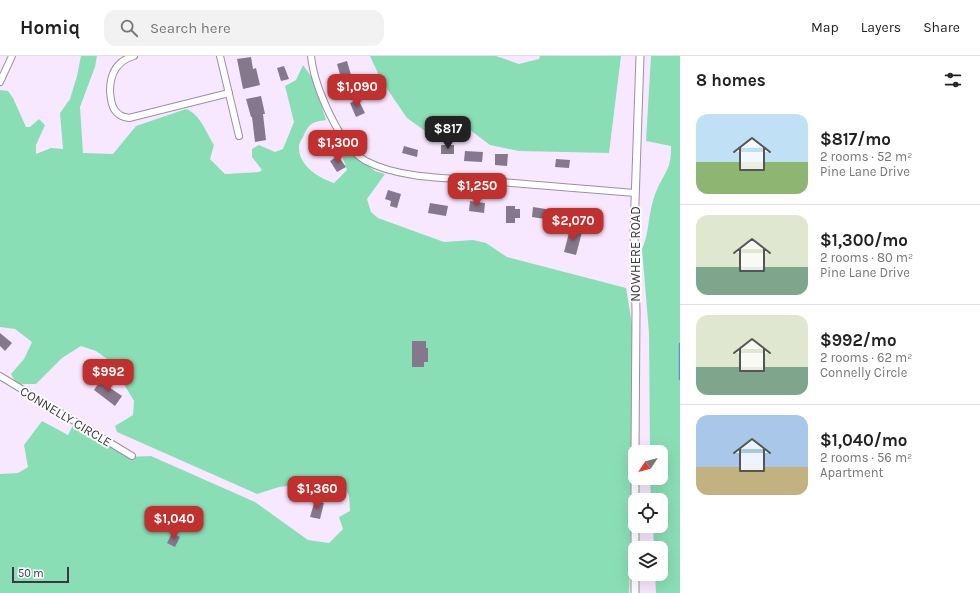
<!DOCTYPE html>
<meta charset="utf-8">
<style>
:root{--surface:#fff;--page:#f2f2f2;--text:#222;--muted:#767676;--line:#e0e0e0;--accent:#bf302f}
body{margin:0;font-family:Karla,sans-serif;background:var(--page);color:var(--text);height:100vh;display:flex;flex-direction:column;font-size:15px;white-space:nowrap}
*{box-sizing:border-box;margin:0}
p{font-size:13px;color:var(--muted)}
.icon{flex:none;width:22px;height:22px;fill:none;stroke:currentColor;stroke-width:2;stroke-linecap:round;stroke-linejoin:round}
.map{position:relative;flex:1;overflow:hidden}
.side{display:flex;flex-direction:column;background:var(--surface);width:300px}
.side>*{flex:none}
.needle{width:26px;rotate:235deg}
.buttons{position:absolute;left:628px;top:389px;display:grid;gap:8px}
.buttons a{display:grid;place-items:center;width:40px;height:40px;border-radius:8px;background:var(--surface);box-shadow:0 4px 16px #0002;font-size:20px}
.scale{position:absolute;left:12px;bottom:10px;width:57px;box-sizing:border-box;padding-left:4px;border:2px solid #3d3740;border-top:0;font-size:11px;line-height:14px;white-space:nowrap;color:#3d3740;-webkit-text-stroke:3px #fcfcfc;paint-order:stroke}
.price{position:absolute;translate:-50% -34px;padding:0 9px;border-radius:8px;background:var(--accent);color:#fff;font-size:13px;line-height:26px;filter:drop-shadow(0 1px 2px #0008)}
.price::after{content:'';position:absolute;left:50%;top:24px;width:12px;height:9px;margin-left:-6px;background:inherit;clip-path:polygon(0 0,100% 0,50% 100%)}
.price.current{background:#222;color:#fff}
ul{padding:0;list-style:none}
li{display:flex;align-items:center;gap:12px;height:100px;padding:0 16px}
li+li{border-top:1px solid var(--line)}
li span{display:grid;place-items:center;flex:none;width:112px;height:80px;border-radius:12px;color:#555}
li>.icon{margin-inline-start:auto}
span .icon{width:48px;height:48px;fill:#fffc;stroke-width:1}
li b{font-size:17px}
h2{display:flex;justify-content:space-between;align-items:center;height:48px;padding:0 16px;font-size:17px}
header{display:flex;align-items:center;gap:24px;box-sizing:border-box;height:56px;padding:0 20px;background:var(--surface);border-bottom:1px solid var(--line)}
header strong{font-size:19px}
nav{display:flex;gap:22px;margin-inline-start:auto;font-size:14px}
.search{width:280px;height:36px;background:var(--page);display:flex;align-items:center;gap:10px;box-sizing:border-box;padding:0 14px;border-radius:12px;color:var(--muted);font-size:15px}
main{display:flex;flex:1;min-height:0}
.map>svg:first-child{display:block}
</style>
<header>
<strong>Homiq</strong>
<div class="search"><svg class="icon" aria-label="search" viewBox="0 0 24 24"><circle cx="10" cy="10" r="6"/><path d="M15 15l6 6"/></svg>Search here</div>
<nav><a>Map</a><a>Layers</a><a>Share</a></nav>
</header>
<main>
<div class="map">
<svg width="680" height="537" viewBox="0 0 680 537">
<rect width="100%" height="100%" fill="#f8e8ff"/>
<g fill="#8adeb6">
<path d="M81 0H97L95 11 80 51 83 97 113 98 136 70 186 53C200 58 206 76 214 89L210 103 225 118 259 116 262 114 252 101V93L259 89 275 96 283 93 294 66 285 30 296 24 303 9 313 23 326 64C311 66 309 68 303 81 301 84 298 89 299 92 299 110 319 122 334 127L347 114 339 90H343L375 115 385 118 367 143 371 156 378 162 444 186 473 184 486 187 507 201 626 232 632 268 633 414 629 537H0V418L18 417 28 411 24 389 42 365 68 379 74 367 127 401 151 400 255 446 308 484 329 487 343 473 339 461 350 455 349 439 343 429 326 425 279 431 257 438 117 376 115 370 133 359 134 345 110 305 96 295 81 290 62 302 36 328H17L11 318 24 303 32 286 15 273 0 271V34L8 35 13 42 26 71H30L39 63 45 69 36 89V98L51 92 63 93 60 57 70 43 77 20Z"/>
<polygon points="370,0 496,0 519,8 539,3 540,0 621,0 609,97 519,95 490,89 466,71 452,79 432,80 407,62 381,24"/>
<path d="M651 0H680V537H656L655 518H661V492H654L653 470H661V444H651L650 422H661V396H650L649 277 642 193C649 178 648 161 653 145 656 133 662 124 667 114 671 106 671 98 671 90L646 85Z"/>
</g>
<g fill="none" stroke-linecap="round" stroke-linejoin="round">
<polyline stroke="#5595dd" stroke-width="2.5" points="680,288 680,323"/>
</g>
<g fill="#86788c">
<polygon points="251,1 253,13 256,12 260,29 243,33 237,3"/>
<polygon points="347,5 353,26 343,29 337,8"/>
<polygon points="284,10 289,23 281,25 277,12"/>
<polygon points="261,40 265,58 263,58 266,84 255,86 252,61 251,61 246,43"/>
<polygon points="358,43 365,57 356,61 350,47"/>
<polygon points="322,74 325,86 315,88 312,76"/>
<rect x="441" y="89" width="13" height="9"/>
<polygon points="404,90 418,94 417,101 402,97"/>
<polygon points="465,95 483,96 482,106 464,105"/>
<polygon points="495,98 508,98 507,110 495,109"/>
<polygon points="338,100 346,111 337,116 330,105"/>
<polygon points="556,103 570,104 569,112 555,111"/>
<polygon points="388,134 401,138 397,152 390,150 391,145 385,143"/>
<polygon points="470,145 485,147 484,157 469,155"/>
<polygon points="430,147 448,150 446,160 428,157"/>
<polygon points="506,150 515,150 515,153 520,153 520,162 515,162 515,167 506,167"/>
<polygon points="533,151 546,153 545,163 532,161"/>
<polygon points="570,173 582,176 576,199 564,196"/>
<polygon points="0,277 12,287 5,295 0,290"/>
<polygon points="412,285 426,285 426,292 428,292 428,306 424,306 424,311 412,311"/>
<polygon points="100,325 122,340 115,350 94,334"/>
<polygon points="315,444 324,447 320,463 310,461"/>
<polygon points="172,477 180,481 175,491 167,487"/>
</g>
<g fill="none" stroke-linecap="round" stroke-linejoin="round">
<g stroke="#9d8fa3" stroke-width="8">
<g id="minor">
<path d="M134 0C116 5 110 18 110 35 111 50 114 60 129 62L229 37"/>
<polyline points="220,0 239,80"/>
<path d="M311 0C314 29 339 90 366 105 400 123 450 122 488 125 537 129 586 133 635 137"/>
<polyline points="0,26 12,0"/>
<polyline points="0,320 132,400"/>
</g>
</g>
<g stroke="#9d8fa3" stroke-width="9">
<g id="tertiary">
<polyline points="635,396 636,255 634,176 640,0"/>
<polyline points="635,537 635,411"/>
</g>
</g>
<use href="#minor" stroke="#fff" stroke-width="6"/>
<use href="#tertiary" stroke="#fff" stroke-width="7"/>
</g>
<g text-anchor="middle" stroke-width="4" stroke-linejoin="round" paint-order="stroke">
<g font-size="13" fill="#3d3740" stroke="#fcfcfc">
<text transform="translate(635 198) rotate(-90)" y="5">NOWHERE ROAD</text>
<text transform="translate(66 360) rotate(31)" y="5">CONNELLY CIRCLE</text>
</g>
</g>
</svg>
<div class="buttons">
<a><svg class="needle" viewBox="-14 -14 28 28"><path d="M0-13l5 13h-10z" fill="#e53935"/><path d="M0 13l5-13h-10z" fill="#767676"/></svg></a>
<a><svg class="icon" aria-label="locate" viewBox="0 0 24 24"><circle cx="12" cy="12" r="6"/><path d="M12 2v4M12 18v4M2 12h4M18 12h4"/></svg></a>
<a><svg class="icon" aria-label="layers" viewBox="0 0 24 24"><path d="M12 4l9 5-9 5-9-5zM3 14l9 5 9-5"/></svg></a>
</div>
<div class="scale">50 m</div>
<b class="price" style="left:357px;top:52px">$1,090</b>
<b class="price current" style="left:448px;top:94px">$817</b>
<b class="price" style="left:338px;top:108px">$1,300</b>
<b class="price" style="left:477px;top:151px">$1,250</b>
<b class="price" style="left:573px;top:186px">$2,070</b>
<b class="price" style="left:108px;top:337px">$992</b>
<b class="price" style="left:317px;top:454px">$1,360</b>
<b class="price" style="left:174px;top:484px">$1,040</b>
</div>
<section class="side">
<h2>8 homes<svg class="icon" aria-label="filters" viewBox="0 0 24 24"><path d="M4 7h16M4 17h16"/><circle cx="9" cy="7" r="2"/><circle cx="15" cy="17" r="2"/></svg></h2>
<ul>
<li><span style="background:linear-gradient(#bfe0f5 60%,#8fb573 0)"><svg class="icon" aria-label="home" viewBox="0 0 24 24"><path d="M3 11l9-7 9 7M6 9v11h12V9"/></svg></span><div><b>$817/mo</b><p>2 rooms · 52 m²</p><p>Pine Lane Drive</p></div></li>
<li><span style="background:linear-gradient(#dfe7d0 65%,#7fa58c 0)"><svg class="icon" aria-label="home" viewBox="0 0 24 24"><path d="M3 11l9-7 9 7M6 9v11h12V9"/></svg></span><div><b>$1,300/mo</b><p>2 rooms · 80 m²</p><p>Pine Lane Drive</p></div></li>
<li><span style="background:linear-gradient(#dfe7d0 65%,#7fa58c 0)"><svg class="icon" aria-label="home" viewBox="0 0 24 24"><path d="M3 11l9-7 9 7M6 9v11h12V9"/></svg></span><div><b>$992/mo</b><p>2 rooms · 62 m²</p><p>Connelly Circle</p></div></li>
<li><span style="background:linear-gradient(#a9c7e8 65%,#c2b280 0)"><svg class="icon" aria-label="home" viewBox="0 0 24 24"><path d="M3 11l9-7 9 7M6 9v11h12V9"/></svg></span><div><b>$1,040/mo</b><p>2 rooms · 56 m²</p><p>Apartment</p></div></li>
</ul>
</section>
</main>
